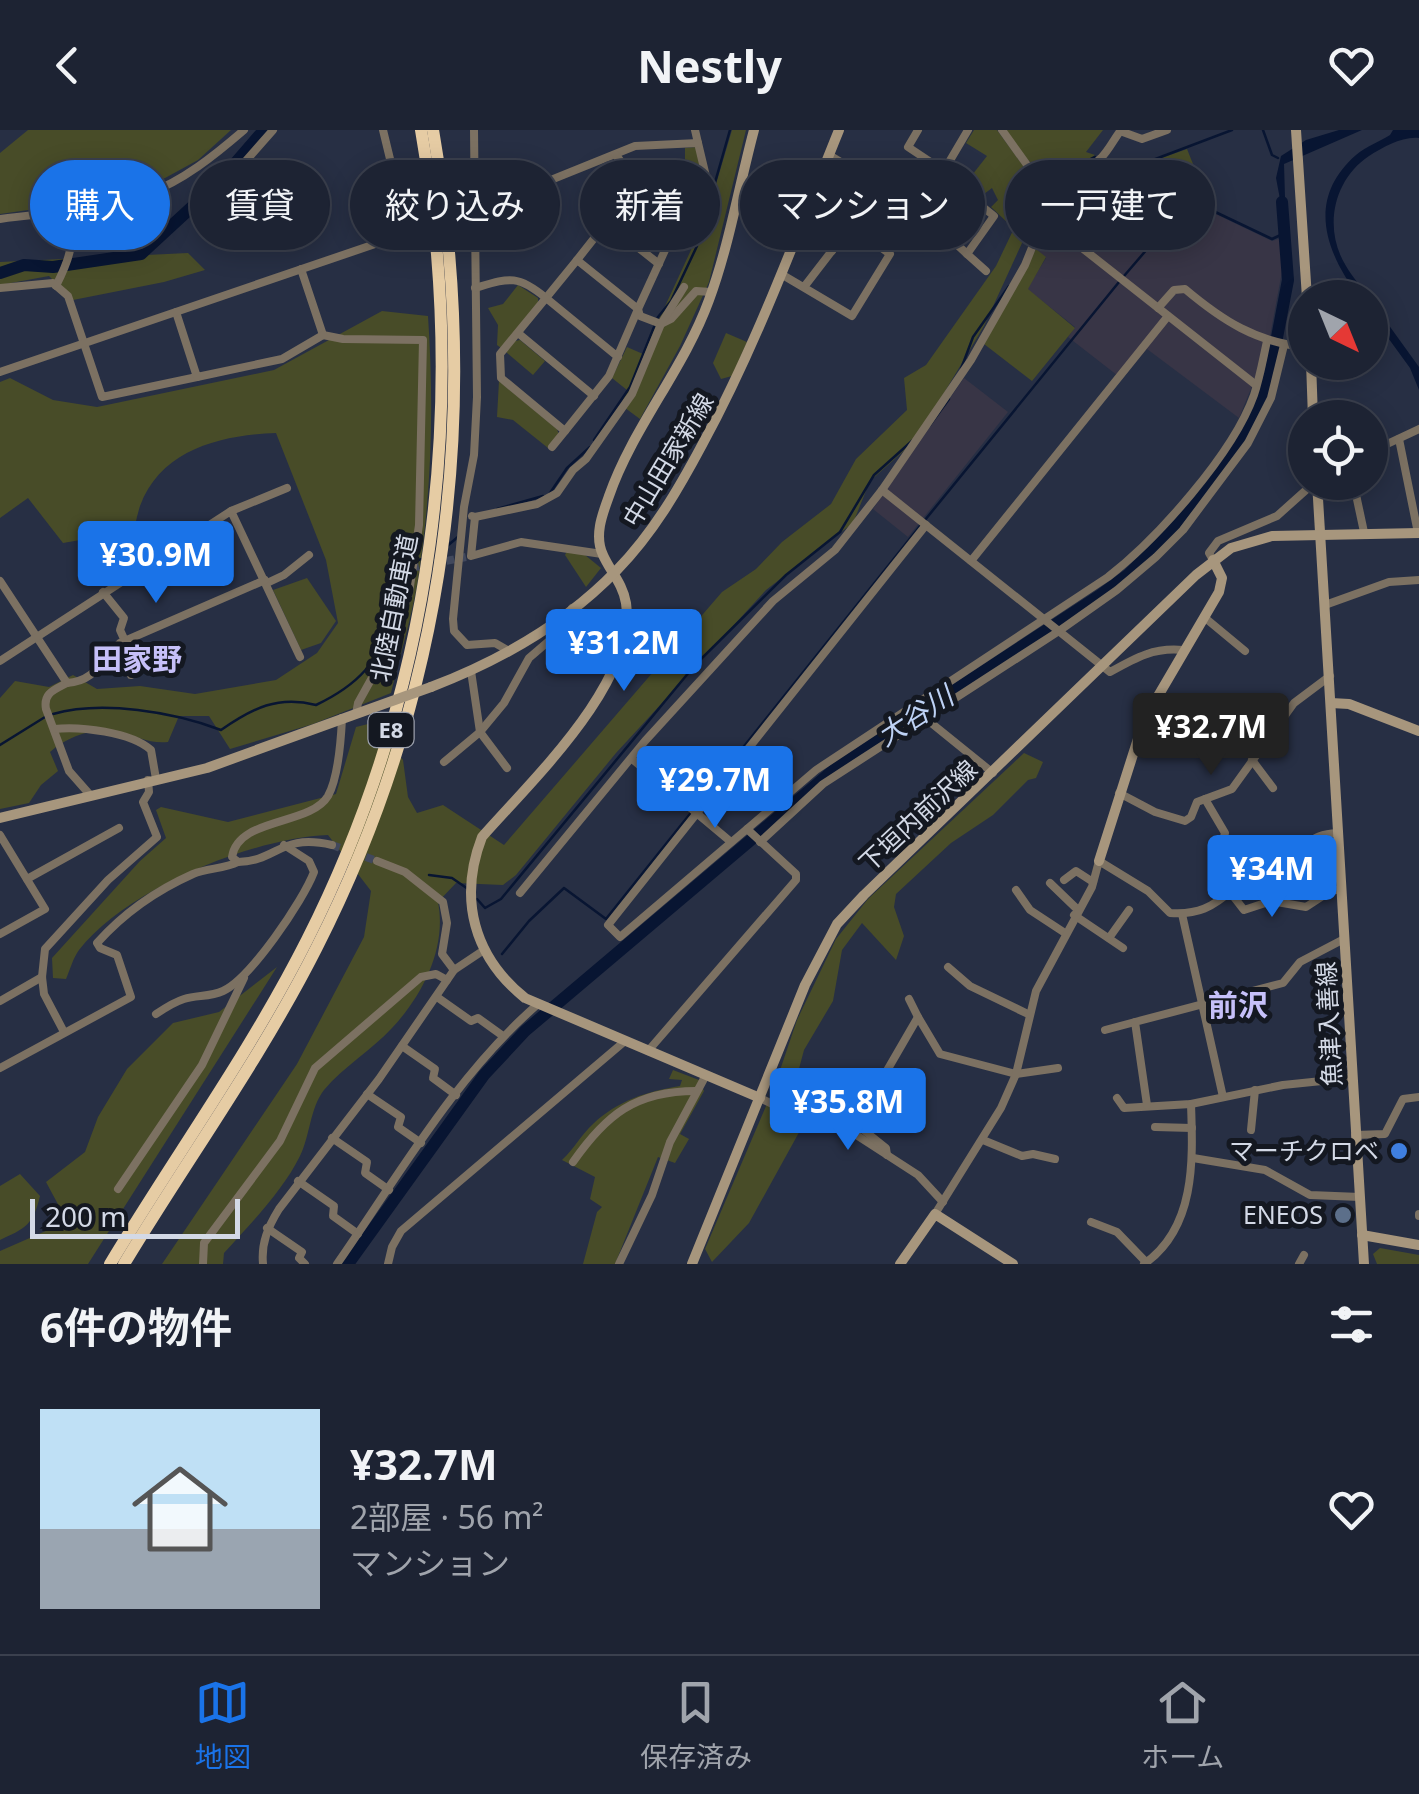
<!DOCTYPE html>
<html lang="ja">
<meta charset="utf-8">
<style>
:root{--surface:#1d2333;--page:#2a2f3f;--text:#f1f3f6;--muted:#a0a4ac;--line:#3b404e;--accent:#1a73e8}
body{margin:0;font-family:"Noto Sans","Noto Sans JP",sans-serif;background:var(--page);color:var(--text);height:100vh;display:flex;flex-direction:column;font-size:38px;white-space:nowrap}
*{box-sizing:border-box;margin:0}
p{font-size:32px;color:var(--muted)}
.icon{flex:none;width:55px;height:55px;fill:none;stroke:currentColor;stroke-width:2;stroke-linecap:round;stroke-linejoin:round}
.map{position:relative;height:1134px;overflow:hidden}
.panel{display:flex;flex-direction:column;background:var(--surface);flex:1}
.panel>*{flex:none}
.banner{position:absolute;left:30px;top:30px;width:1360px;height:90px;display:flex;gap:20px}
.needle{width:65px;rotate:137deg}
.buttons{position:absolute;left:1288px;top:150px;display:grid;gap:20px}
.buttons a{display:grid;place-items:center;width:100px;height:100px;border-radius:50%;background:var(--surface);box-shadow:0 5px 25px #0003,0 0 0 2px var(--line);font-size:50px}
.scale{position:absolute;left:30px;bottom:25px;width:210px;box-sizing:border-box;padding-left:10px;border:5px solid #d3d9e6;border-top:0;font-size:28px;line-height:35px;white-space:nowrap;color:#d3d9e6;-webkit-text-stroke:8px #141821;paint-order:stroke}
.price{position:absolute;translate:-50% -85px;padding:0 22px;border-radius:10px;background:var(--accent);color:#fff;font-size:32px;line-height:65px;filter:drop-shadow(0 2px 5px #0008)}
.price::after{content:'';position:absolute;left:50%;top:60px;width:30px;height:22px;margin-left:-15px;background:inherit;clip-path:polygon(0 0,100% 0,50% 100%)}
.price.selected{background:#222;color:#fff}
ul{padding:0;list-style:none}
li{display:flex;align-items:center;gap:30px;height:250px;padding:0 40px}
li span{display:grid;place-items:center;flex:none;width:280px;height:200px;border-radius:0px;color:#555}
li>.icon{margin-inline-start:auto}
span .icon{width:120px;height:120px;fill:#fffc;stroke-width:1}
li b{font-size:42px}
h2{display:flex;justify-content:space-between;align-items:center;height:120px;padding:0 40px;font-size:42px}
.pill{padding:0 35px;border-radius:45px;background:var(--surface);box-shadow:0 5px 25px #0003,0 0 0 2px var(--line);font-size:35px;line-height:90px}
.pill.selected{background:var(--accent);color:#fff}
header{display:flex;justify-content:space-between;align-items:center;height:130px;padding:0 40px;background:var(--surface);font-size:45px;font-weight:700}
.tab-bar{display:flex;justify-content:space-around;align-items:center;height:140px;border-top:2px solid var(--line);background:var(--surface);font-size:28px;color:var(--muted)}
.tab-bar a{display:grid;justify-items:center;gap:5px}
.tab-bar .selected{color:var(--accent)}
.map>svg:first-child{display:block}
</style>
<header><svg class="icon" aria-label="back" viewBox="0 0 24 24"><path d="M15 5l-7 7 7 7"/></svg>Nestly<svg class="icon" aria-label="heart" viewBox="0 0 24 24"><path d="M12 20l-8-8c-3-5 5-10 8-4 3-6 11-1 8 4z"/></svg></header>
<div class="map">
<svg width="1419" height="1134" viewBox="0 0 1419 1134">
<rect width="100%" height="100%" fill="#272f44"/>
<g fill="#383546">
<polygon points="1103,30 1272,111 1282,108 1283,136 1268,217 1239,288 1147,219 1122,249 1068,207 1075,197 1027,159 1046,128 1030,115 1036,90 1050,68 1072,47"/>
<polygon points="964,248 1008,282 908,407 873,379"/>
</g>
<g fill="#484c28">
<polygon points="28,0 231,0 198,30 134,65 0,84 0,23"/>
<polygon points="732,0 746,0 709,152 680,216 640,289 621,275 627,260 612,248 627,217 643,224 691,120 699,81 711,71"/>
<polygon points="974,0 997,0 1027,41 1015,57 1024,68 1011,96 991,77 998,70 992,58 980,67 965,54 987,26 966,13"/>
<path d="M1005 0H1103L1086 22 1095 25 1044 65 984 196 935 278 907 318 870 351 853 393 766 460 616 623 516 745 503 755 456 753 438 772C447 817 423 865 392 898 372 920 344 936 324 960 310 978 310 1006 300 1026 282 1062 251 1093 224 1123L223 1134H162L297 934 364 807 371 761 328 705C252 708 127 759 79 820 73 828 70 840 66 849L53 848 52 828 140 731 166 708 156 680 161 677 228 692 336 664 356 597 372 593 403 630 408 667 417 683 443 675 504 715 722 462 756 439 782 412 831 374 856 329 907 280 904 248 926 235 996 136 1031 63 1038 50 1046 47 1025 27Z"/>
<polygon points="697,17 708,67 691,77 685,69 685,18"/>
<polygon points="1187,19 1193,34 1159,47 1136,37"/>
<polygon points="1036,119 1046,127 1028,159 1075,198 1032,251 984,214"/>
<polygon points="188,123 205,140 164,152 73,170 49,146 0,155 0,132"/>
<polygon points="518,155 538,168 538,173 501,218 497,215 498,195 488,178 503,174"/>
<path d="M382 181 428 186C434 274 432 361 418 449 412 487 400 525 391 563L313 594 230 619 209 586H179L168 612C149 614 137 606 119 602 95 597 68 606 50 622L58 641 41 655 29 673 0 679V568L15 551 49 557 73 545 97 559 140 556 195 564 276 550 317 523 338 493 326 430 276 303C222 305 161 319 140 376 136 388 134 402 131 415L112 423H98L86 409 63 413 28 368 0 388V252L10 248 53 270 97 277 274 240Z"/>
<polygon points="726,203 747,212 732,246 721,249 713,233"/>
<polygon points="520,210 545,231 533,245 506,222 515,211"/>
<polygon points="499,251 557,299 559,305 548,318 513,290 497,287"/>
<polygon points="567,421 585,425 601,438 586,457 565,425"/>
<polygon points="307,448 336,491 321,513 301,520 273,460"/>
<polygon points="1024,623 1043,632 1036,648 1028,650 993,685 951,713 896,764 894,777 904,806 896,830 862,793 842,820 833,871 804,920 792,965 802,997 749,1093 712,1132 705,1119 775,955 797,890 836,809 868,769"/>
<polygon points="277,837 88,1134 0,1134 0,1121 48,1100 60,1078 46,1052 85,1022 98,987 127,939 173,893 219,882"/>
<path d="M673 940 699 950 704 961 680 1004 689 1009 675 1033 658 1027 615 1134H583L597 1082 602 1077 590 1069 595 1047 562 1030C574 1019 581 1005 593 994 617 971 648 961 680 956L682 950 669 949Z"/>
<path d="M20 1044 40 1066C33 1095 26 1098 0 1110V1056Z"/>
<polygon points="1380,1118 1419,1125 1419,1134 1377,1134 1373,1124"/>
</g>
<g fill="#081532">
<polygon points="1339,0 1362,0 1284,34 1286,101 1276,48 1281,26 1306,10"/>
<path d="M1393 0H1419V8C1403 6 1383 17 1369 26 1333 50 1323 99 1346 136 1352 147 1362 157 1369 167H1359C1325 121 1306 69 1356 25 1367 16 1379 12 1390 5Z"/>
<polygon points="1370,169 1419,237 1419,260 1410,238 1370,183"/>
</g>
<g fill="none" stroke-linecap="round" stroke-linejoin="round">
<g stroke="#081532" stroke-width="2.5">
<polyline points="1263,0 1272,25 1278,28"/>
<polyline points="1102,28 1272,109 1285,103"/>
<polyline points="1129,39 1232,0"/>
<path d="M1039 90C1045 62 1069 38 1095 27"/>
<polyline points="1124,146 1185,75 1198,75"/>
<polyline points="961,239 973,207 1009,156"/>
<polyline points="930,295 949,269"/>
<polyline points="594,310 630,257 658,187 671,171 697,116 697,79 710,70 730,0"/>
<polyline points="550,363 567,338 590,317"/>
<polyline points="497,379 543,366"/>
<polyline points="925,390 1119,152"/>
<polyline points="446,417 459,406"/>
<polyline points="404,467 407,436 421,429"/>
<path d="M53 584C102 570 174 582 221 600 253 578 278 565 316 575 360 554 376 533 396 488"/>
<polyline points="0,615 45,587"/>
<polyline points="429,745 452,748 468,759"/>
<polyline points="477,769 485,778 501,769 695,535 786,445 840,402 874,345 913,310"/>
<polyline points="502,824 529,791 564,758 606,789 920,396"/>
</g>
<g stroke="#081532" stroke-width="12">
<polyline points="0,143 24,135 53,137 141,124 219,52 264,0"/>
<polyline points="348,1134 484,945 525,901 836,638 1099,466 1129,444 1159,414 1238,314 1259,278 1270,244 1288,150 1282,72"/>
</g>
<g stroke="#41485c" stroke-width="8" stroke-dasharray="8 4" stroke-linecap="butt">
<polyline points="419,99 464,85"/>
<polyline points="411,438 471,426"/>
<polyline points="332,715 377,731"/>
</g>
<g stroke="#7c7162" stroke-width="8">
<polyline points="383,0 408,103"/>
<polyline points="474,0 477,267 474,325 464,377 453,489 454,501 467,515 495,513 509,521"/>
<polyline points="918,0 908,17 944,41"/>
<polyline points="1002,0 1030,39 1018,57 1025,64"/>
<path d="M1121 0C1114 9 1109 20 1101 28 1080 48 1053 59 1044 88L1256 255"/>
<polyline points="1120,1 1142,9 1167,0"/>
<polyline points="698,13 709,59"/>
<polyline points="829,25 921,81 967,124 994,86 942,44 968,0"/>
<polyline points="232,51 237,41 273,0"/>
<polyline points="921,81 942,44"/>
<polyline points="464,85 635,16 698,13 695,0"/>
<path d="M0 89C49 82 100 81 147 64 183 51 215 25 244 0"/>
<polyline points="607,93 659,134"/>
<polyline points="799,99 832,121"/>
<polyline points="967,124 986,141"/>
<polyline points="577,130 637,54"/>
<polyline points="301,139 323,205 343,209 423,210 419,395 409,463 393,510 358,573 356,584"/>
<polyline points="781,144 852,186 890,124 851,96 804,157"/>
<path d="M56 156C72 124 73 117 69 81"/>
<polyline points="0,158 53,153 68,166 102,267 197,247"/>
<path d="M475 158C509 148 517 144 546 168L577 130 638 179 672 105 670 98 616 25"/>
<path d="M1158 178 1174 160 1185 159C1223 191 1256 212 1305 217"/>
<polyline points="176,182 197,247 282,229 323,205"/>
<polyline points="518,203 594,266"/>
<polyline points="618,227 546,168 500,224 501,248 565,301 609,246 638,179 640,186 661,194 671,189 696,161 711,162"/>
<polyline points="0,242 419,99"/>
<polyline points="1399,309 1418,403"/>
<polyline points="552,317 565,301"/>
<polyline points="1370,322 1419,299"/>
<path d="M882 360 1110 542C1135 528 1154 517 1183 520"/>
<polyline points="1355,360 1364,402"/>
<polyline points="231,381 287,358"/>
<polyline points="472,386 475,387 471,426 521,412 602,424"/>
<polyline points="475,387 537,374 557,363 573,340 586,329 632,264 661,194 684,157"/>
<polyline points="1213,430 1209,423 1218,411 1277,386 1315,352"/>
<polyline points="971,431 1168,186"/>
<path d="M0 451 67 553C54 560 43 563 46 579L69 641 91 666"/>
<polyline points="267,453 284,445 309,425"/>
<polyline points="103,462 124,488 120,500 125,511"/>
<polyline points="1325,475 1389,452 1419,450"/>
<polyline points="1204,487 1245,521"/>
<polyline points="127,510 131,545"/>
<polyline points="0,531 231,381 300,527"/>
<polyline points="471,541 480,602 507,638"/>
<path d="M67 553C96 551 101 530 120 513L265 450"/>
<polyline points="1158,565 1202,593 1194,605 1207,614"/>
<polyline points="925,588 993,643"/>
<path d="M54 599C80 596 131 602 151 620L156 649"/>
<polyline points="632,629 731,712"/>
<polyline points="1252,630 1273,658"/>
<polyline points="444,632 480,602 504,573 529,528 578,486 572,478"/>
<polyline points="1119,663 1155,682 1185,691 1191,687 1197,672 1205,669"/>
<path d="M747 699 816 640 1108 447C1157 409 1233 324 1254 265 1260 247 1263 229 1267 211"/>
<polyline points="0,705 45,779 0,804"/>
<polyline points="760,712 823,654 1059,501 1117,460 1156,427 1183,400 1248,313 1271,268 1284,215"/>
<path d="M332 715C280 703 278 731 238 732L232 727C238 687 310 696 328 666 338 648 341 609 342 589"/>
<path d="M1275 740 1283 725C1308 718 1310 704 1337 703"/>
<polyline points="27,749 119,698"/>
<polyline points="1064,750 1076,741 1093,752"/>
<polyline points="1050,753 1078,780"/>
<polyline points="1016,760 1030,780 1065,803"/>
<polyline points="1230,762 1244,780 1271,771 1306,777 1332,760 1341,760"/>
<polyline points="520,763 645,611 773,471 835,420 882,360 971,230 1025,135 1044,88"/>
<polyline points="1182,784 1223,967"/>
<polyline points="1074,785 1123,818"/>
<polyline points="1109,808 1129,780"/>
<polyline points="948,837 970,856 1028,884"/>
<polyline points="454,840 484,820"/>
<polyline points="437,867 471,891 478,888 503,906"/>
<polyline points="909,869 918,887"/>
<polyline points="0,871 42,847"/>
<path d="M156 884C165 878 174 872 184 869 197 865 210 867 223 861 250 849 303 771 314 742L309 731 284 715"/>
<polyline points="1105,900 1135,892"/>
<polyline points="64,902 44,864 42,847 45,819 108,750 157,707 143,672 149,662 148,650"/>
<polyline points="402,916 435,939 433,948 456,965"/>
<polyline points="648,921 796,750 796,744 747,699 620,807 608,795 926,395"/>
<path d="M0 938 131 867 117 825 100 818 97 813C123 784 157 760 193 744 208 738 224 739 238 732"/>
<polyline points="367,964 401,987 398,997 421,1013"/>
<polyline points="760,968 807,991 850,1001 918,1045 943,1072"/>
<polyline points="1117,968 1124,978 1191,974 1283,955 1351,948"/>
<polyline points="1147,975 1135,892 1283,853 1300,832 1344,809"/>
<polyline points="1155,997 1192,998"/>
<polyline points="1251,1000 1255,960"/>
<polyline points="1355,1005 1385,1004 1403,969 1419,967"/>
<polyline points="332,1008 367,1032 365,1043 389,1060"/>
<polyline points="983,1010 1022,1026 1033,1024 1055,1029"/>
<polyline points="887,1025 886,1018 856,994 918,887 940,924 1016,944 1058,938"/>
<polyline points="1193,1028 1265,1040 1310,1065 1360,1067"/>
<path d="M573 1032C606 985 635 961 696 961"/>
<polyline points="298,1051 334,1076 333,1086 358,1104"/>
<polyline points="118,1059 202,935 244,848"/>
<path d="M935 1084 1001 978 1016 944 1036 861 1092 757 1099 731 1148 761 1170 783C1198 785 1213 777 1233 759L1234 738 1217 732 1225 703 1205 669 1232 659 1294 573 1330 546"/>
<polyline points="1419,1084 1419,1086"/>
<polyline points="1091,1092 1117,1102 1146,1132"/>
<polyline points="267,1098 302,1122 299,1128 305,1134"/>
<polyline points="203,1134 204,1113 280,1011 315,938 421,847 436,844 447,850"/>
<path d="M263 1134C261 1113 268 1097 279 1079L379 949 454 840 442 824 447 793 443 772 405 742 377 731"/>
<path d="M337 1134C399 1045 456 945 538 874"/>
<polyline points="388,1134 392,1117 401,1101 625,911"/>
<polyline points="619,1134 652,1065 670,1012 706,945"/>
<path d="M1144 1134C1196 1098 1193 1030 1191 974"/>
<polyline points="1299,1134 1304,1125"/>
</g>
<g stroke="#a7967d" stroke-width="10">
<path d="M754 0C739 56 729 116 709 170 684 239 633 297 609 366 602 385 594 406 603 425 610 441 623 454 626 473 637 552 531 651 482 707 458 769 474 827 525 868L760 968"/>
<polyline points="1296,0 1307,168"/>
<polyline points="1311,232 1313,288"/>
<polyline points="1317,352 1364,1134"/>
<path d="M431 557C499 531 566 493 617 440 653 403 678 360 702 315 757 214 796 106 839 0"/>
<polyline points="1331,573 1349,574 1419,601"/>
<polyline points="0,688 207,638 342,589"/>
<polyline points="1099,731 1144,590 1219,462 1222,448 1213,430"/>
<polyline points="1362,1105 1419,1115"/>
<polyline points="692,1134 805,855 837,794 864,765 1196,445 1231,418 1272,406 1419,403"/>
<polyline points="900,1134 935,1084 1013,1134"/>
</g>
<g stroke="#e6cca4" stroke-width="12">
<path d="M110 1134C175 1026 250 923 307 810 434 559 469 276 421 0"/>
<path d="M124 1134C188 1028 261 928 317 817 447 561 482 282 433 0"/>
</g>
<polyline stroke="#a7967d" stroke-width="10" points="342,589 431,557"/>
</g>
<circle fill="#3f7fe0" stroke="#141821" stroke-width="4" cx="1399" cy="1021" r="10"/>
<circle fill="#5c6f8a" stroke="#141821" stroke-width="4" cx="1343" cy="1085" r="10"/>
<g text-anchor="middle" stroke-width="10" stroke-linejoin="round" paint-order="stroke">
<rect fill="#141821" stroke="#9a9fab" stroke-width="2.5" x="368.5" y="583" width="45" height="34" rx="8"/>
<g font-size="22" font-weight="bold" fill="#d3d9e6">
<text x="391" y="608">E8</text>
</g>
<g font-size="25" fill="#d3d9e6" stroke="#141821">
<text transform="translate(668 330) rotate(-59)" y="9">中山田家新線</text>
<text transform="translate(394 478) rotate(-79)" y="9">北陸自動車道</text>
<text transform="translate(918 686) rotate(-43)" y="9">下垣内前沢線</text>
<text transform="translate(1329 894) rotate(-93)" y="9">魚津入善線</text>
</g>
<g font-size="25" fill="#d3d9e6" stroke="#141821" text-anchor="end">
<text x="1379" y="1030">マーチクロベ</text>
<text x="1323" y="1094">ENEOS</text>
</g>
<g font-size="28" font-style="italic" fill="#bed2f5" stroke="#141821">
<text transform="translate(915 586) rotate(-33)" y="10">大谷川</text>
</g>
<g font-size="30" font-weight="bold" fill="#c6c0f9" stroke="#141821">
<text x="137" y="540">田家野</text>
<text x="1238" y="886">前沢</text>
</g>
</g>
</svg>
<div class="buttons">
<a><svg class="needle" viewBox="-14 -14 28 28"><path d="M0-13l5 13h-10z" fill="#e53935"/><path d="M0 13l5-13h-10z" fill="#a0a4ac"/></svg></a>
<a><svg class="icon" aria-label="locate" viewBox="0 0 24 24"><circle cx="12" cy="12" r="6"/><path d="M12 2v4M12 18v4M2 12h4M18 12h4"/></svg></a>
</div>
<div class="scale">200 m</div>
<b class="price" style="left:156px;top:476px">¥30.9M</b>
<b class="price" style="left:624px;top:564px">¥31.2M</b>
<b class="price selected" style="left:1211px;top:648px">¥32.7M</b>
<b class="price" style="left:715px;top:701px">¥29.7M</b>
<b class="price" style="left:1272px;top:790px">¥34M</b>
<b class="price" style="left:848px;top:1023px">¥35.8M</b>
<div class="banner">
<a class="pill selected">購入</a>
<a class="pill">賃貸</a>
<a class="pill">絞り込み</a>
<a class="pill">新着</a>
<a class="pill">マンション</a>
<a class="pill">一戸建て</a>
</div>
</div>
<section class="panel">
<h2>6件の物件<svg class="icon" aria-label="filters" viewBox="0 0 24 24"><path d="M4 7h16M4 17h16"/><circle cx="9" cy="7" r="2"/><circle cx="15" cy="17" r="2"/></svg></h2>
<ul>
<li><span style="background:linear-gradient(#bfe0f5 60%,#9aa5b1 0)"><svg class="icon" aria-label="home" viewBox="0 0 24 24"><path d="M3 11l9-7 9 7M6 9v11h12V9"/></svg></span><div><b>¥32.7M</b><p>2部屋 · 56 m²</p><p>マンション</p></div><svg class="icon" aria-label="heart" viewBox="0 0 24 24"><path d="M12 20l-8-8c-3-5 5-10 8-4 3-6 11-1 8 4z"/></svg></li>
</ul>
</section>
<nav class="tab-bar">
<a class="selected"><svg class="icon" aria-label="map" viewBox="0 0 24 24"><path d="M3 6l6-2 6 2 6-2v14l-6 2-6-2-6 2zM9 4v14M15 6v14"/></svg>地図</a>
<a><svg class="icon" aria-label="saved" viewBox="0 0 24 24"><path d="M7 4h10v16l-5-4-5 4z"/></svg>保存済み</a>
<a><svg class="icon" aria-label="home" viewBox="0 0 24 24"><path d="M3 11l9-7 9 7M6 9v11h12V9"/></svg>ホーム</a>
</nav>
